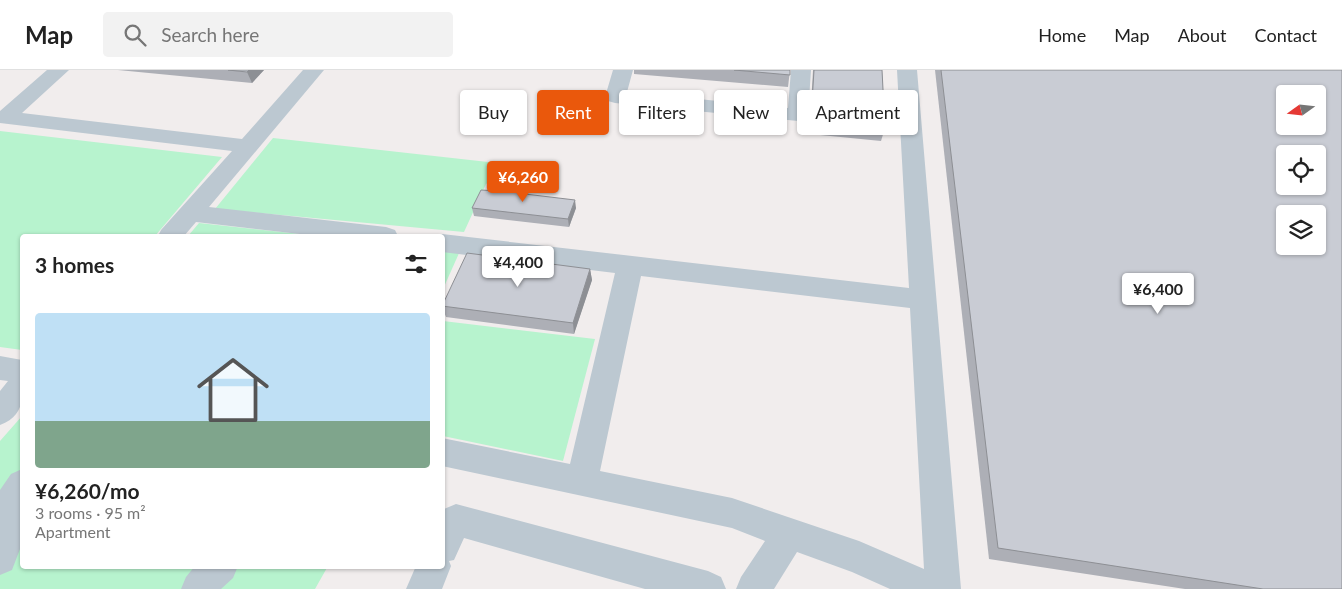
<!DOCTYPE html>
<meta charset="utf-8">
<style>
:root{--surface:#fff;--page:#f2f2f2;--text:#222;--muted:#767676;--line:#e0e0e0;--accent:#ea580c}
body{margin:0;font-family:Lato,sans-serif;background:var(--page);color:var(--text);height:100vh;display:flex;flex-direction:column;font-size:19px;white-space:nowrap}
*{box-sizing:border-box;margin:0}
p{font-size:16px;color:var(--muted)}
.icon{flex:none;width:28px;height:28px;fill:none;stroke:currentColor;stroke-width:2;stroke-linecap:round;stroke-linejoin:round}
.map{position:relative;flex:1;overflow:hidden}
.sheet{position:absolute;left:20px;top:164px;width:425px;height:335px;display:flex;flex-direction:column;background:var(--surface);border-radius:5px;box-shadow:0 1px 4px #0004}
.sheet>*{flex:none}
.guide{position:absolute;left:460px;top:20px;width:475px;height:45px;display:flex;gap:10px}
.needle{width:32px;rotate:255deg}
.controls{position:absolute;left:1276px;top:15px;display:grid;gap:10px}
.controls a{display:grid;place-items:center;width:50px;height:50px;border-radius:5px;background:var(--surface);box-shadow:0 1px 4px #0004;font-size:25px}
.price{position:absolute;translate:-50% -42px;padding:0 11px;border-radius:5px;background:#fff;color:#222;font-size:16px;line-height:32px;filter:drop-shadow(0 1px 2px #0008)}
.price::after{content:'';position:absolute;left:50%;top:30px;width:15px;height:11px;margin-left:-8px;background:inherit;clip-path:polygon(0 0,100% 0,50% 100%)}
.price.on{background:var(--accent);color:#fff}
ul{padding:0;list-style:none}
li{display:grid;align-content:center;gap:10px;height:265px;padding:0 15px}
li+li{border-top:1px solid var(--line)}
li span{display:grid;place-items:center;height:155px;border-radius:5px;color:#555}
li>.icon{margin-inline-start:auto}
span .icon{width:90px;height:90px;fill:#fffc;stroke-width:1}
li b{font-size:21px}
h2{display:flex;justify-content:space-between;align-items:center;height:60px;padding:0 15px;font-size:21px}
.pill{padding:0 18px;border-radius:5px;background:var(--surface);box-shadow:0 1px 4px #0004;font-size:18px;line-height:45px}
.pill.on{background:var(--accent);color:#fff}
header{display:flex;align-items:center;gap:30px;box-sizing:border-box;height:70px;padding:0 25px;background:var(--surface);border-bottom:1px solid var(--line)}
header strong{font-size:24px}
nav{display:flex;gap:28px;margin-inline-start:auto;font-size:18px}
.search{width:350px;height:45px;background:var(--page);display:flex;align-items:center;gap:12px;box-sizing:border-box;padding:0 18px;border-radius:5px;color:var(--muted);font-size:19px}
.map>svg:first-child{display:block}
</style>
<header>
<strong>Map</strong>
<div class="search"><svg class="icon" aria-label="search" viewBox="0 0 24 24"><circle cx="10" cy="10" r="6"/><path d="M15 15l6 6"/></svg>Search here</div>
<nav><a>Home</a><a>Map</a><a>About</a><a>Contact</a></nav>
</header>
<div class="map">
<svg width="1342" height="519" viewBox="0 0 1342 519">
<rect width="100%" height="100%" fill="#f1eded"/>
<g fill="#b7f3ce">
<polygon points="0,61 222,87 155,166 22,166 22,280 0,277"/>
<polygon points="273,68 497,93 506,99 486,114 464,162 215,139"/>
<polygon points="199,153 319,166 188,166"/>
<polygon points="443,180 460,181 443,219"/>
<polygon points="443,251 595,269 563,391 443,366"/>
<polygon points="22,346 22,496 328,496 315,519 0,519 0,371"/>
</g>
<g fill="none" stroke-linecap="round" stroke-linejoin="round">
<g fill="#bcc8d1" fill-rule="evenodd">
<polygon points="47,0 69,0 22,43 242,69 303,0 324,0 209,137 386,157 395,160 398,166 317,166 196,152 184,166 158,166 161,160 232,81 0,53 0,41"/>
<polygon points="613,0 633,0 627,22 788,38 791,0 811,0 808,45 805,49 798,51 615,33 608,31 605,27"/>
<path d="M897 0H917L961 519H890L852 502 797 482 774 519H736L741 507 765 471 732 458 442 396V368L570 394 615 203 442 182V166H435L442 164 909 218ZM641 206 910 238 924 499 859 471 732 428 600 401Z"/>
<path d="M0 286 22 290C22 317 30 344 0 355V321L8 311 0 310Z"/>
<polygon points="22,399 20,479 12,500 0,505 0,420 11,404"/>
<polygon points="456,434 708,501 721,507 726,519 645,519 464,468 454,490 449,491 451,496 442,519 406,519 416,496 442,496 442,442 444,439"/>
<polygon points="195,496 238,496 233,508 221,519 181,519 186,507"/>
</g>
</g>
<g fill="#adafb6">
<polygon points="118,0 264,0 252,13"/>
<polygon points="634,0 790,0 788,17 634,4"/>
<polygon points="813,0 882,0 885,58 881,71 800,63 803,39 809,37 811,35"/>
<polygon points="935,0 1342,0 1342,519 1185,519 989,489"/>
<polygon points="528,125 576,138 569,157 474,146 472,138"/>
<polygon points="590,199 592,210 574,264 446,247 442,237 442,235"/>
</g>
<g fill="#8d8f94">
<polygon points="249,0 264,0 252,13 247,2"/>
<polygon points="575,130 576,138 569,157 568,149"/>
<polygon points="590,199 592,210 574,264 573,253"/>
</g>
<g fill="#c9ccd4" stroke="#8d8f94" fill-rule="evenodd">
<polygon points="228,0 249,0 247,2"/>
<polygon points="734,0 790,0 790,5"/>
<polygon points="814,0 882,0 885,58 802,51 803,39 809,37 812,32"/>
<path d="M941 0H1342V519H1263L998 478ZM1285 24H1318V56H1285ZM1285 84H1318V116H1285ZM1285 144H1318V176H1285Z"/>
<polygon points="501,116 527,119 525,124 575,130 568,149 472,138 481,120 498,121"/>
<polygon points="467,183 590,199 573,253 442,236"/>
</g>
</svg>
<div class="controls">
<a><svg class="needle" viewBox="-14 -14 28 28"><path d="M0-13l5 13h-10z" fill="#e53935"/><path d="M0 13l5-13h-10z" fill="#767676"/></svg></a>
<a><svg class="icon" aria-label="locate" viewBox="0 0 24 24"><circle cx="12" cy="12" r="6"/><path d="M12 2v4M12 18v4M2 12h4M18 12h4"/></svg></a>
<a><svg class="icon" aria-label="layers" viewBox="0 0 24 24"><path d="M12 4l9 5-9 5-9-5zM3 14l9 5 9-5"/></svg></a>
</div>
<b class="price on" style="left:523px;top:133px">¥6,260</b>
<b class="price" style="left:518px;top:218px">¥4,400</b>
<b class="price" style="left:1158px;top:245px">¥6,400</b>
<div class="guide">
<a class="pill">Buy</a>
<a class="pill on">Rent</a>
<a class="pill">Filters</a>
<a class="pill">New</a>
<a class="pill">Apartment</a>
</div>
<section class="sheet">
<h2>3 homes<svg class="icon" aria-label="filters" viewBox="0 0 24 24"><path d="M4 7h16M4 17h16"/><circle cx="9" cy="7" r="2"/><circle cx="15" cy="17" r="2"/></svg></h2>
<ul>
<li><span style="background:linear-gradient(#bfe0f5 70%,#7fa58c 0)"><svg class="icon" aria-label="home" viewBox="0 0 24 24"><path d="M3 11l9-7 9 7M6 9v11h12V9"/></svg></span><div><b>¥6,260/mo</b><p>3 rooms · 95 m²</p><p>Apartment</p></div></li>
</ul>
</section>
</div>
